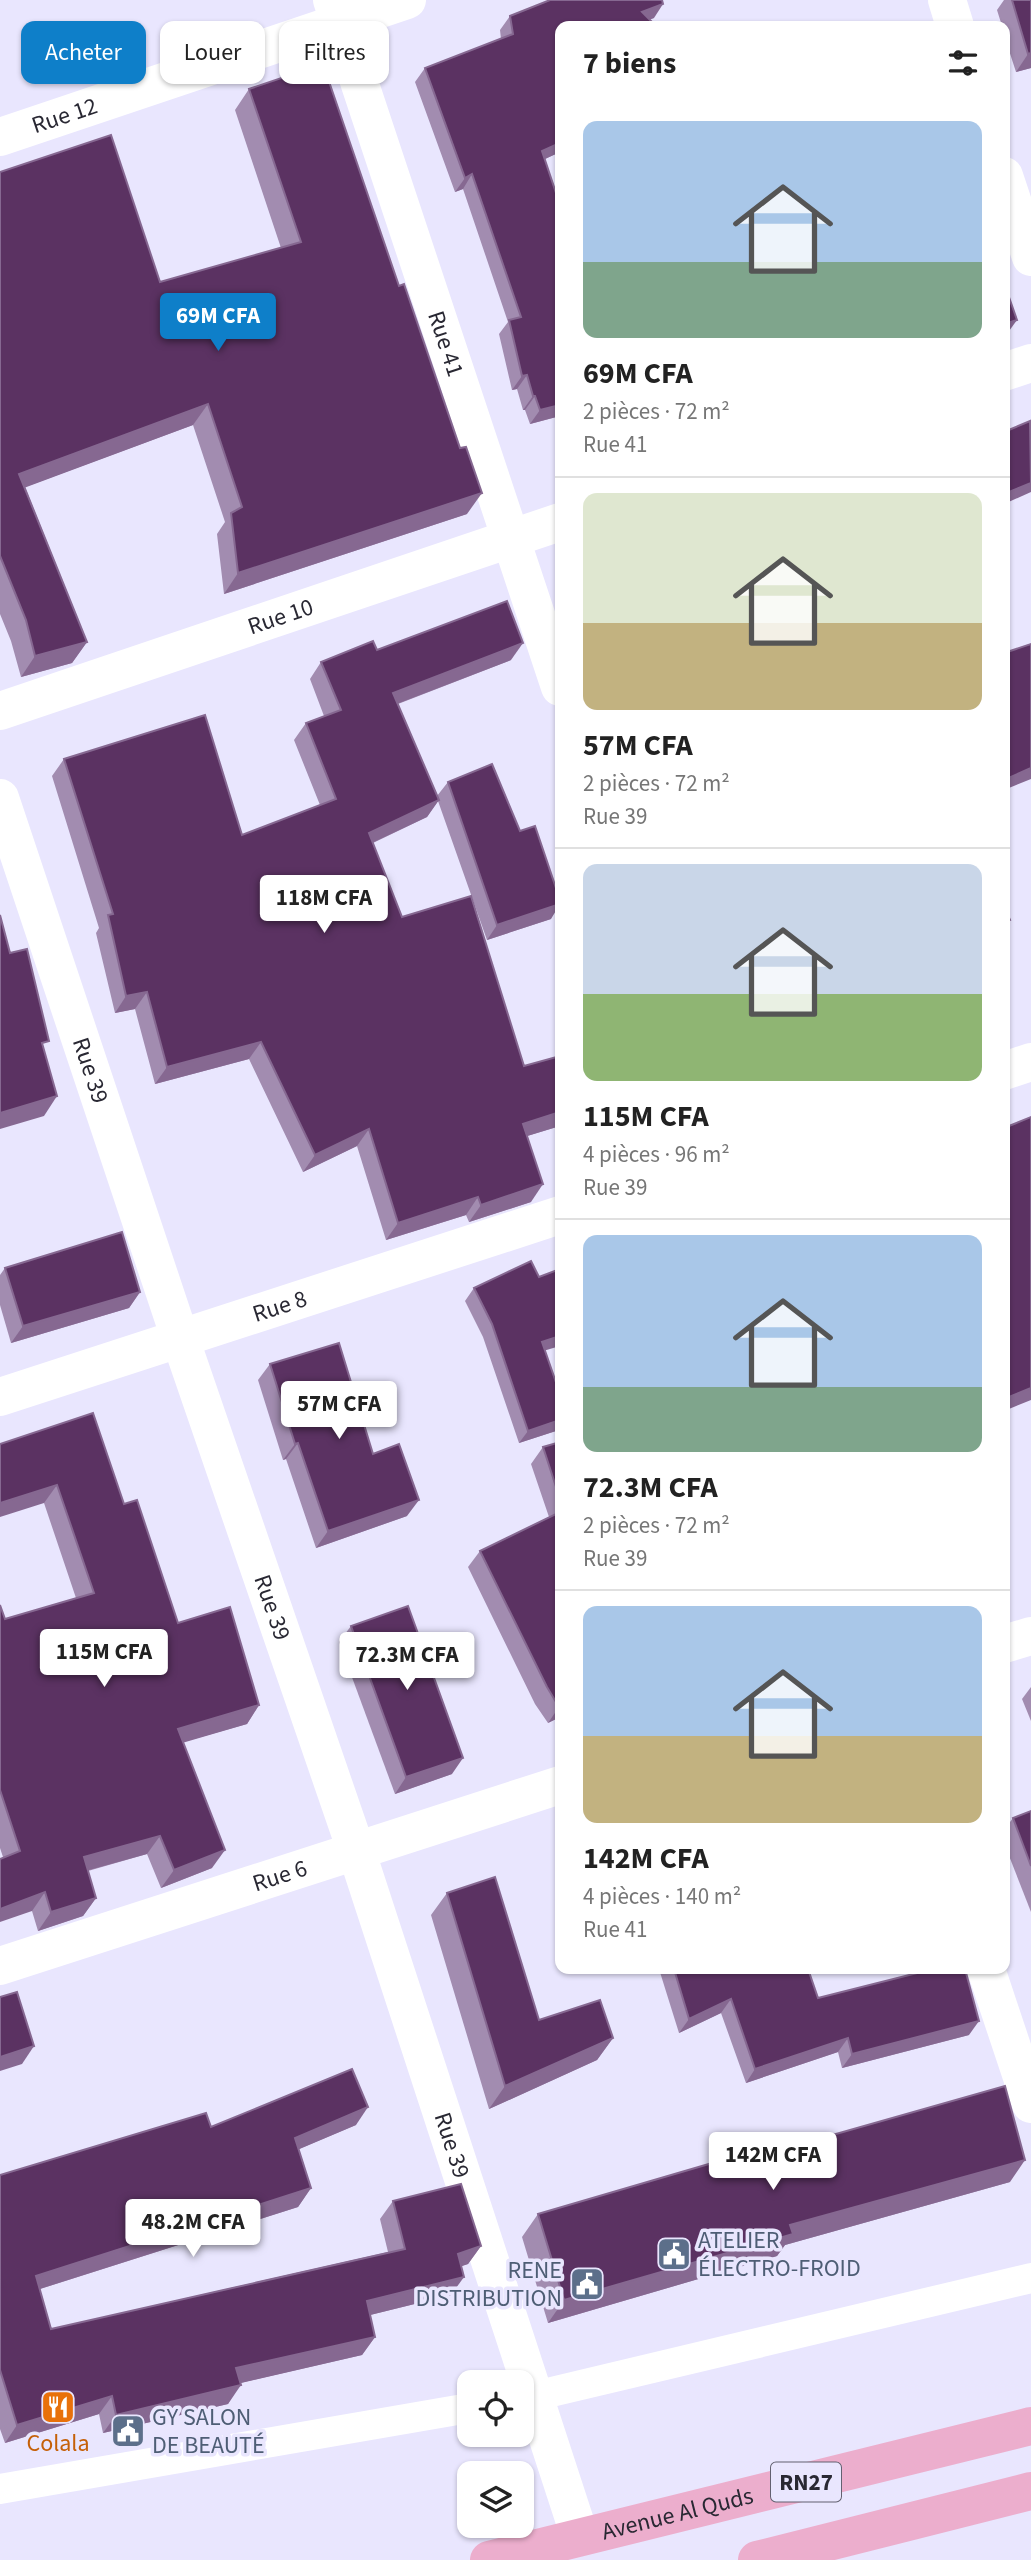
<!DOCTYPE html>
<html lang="fr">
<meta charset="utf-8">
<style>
:root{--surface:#fff;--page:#f2f2f2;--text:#222;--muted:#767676;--line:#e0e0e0;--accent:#0e7fc9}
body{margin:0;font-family:"Source Sans 3",sans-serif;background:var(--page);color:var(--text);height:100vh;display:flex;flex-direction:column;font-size:26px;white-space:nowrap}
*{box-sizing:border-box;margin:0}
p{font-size:23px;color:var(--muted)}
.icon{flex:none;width:38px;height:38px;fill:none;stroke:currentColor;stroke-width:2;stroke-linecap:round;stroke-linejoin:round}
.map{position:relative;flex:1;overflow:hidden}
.panel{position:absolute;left:555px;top:21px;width:455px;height:1953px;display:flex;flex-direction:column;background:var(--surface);border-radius:14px;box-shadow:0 2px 5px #0004}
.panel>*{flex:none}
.hud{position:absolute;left:21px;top:21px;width:429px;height:63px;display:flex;gap:14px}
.buttons{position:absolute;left:457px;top:2370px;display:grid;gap:14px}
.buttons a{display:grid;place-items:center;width:77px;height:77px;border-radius:14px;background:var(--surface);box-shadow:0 2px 5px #0004;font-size:35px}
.price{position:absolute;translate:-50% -60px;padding:0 16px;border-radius:7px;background:#fff;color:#222;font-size:23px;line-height:46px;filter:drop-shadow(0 2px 4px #0008)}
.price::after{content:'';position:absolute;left:50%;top:42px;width:21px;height:16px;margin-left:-10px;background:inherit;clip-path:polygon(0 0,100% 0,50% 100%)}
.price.current{background:var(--accent);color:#fff}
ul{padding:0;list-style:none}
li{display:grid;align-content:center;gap:14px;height:371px;padding:0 28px}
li+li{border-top:2px solid var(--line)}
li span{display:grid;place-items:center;height:217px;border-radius:14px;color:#555}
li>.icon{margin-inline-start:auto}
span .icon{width:126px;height:126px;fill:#fffc;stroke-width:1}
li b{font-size:30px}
h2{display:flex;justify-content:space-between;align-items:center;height:84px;padding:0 28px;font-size:30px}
.pill{padding:0 24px;border-radius:14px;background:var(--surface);box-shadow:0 2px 5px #0004;font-size:24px;line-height:63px}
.pill.current{background:var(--accent);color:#fff}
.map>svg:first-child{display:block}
</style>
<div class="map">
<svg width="1031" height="2560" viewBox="0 0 1031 2560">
<rect width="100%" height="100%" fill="#e9e6fe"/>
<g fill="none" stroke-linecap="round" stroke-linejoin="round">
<g stroke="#fff" stroke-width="30">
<polyline points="522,2399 1031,2278"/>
<polyline points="0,2489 469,2408"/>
</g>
<g stroke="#fff" stroke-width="38">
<path id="s1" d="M332 0 560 687"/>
<polyline points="947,0 955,26"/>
<path id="s2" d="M0 137 407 0"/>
<polyline points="1004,176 1031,257"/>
<polyline points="1004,372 1031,363"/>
<path id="s3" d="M0 711 560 522"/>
<path id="s4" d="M0 798 180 1338 356 1850 580 2537"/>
<polyline points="1004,1071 1031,1062"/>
<path id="s5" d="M0 1397 560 1215"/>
<polyline points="1004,1644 1031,1636"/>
<path id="s6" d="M0 1966 560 1785"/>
<polyline points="986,1969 1031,2104"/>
</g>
<g stroke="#ecaecd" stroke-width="38">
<path id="s7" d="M489 2560 1031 2426"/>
<polyline points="757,2560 1031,2491"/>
</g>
</g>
<g fill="#a28cb0">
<polygon points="1004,0 1031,0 1031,68 1016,72 1004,35 1004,26 1002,26 997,10"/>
<polygon points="510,16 654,18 649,19 560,26 560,152 545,159 560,205 560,416 530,424 525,410 523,410 517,389 512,390 499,334 508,322 463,189 455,192 415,82 425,68 501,39 500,30"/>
<polygon points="249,89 467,514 224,594 217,534 225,522 193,425 25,487 87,642 72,663 21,677 11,641 0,614 0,172 160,282 281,248 235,110"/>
<polygon points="377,650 511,660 398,704 437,796 448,782 551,919 487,940 438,801 427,817 373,843 402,917 524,1066 560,1056 560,1126 527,1136 531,1202 469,1222 466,1215 386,1240 357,1146 303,1172 249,1059 155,1084 135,1009 115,1013 96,933 99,928 52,776 64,759 242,835 320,805 294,740 306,723 324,716 310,679 321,662"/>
<polygon points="5,1268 140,1292 129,1308 11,1343 0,1305 0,1275"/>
<polygon points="474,1288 545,1351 560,1394 560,1428 559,1430 519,1443 483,1337 465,1301"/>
<polygon points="270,1364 373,1454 407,1516 316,1548 286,1459 283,1460 258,1380"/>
<polygon points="560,1442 560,1717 548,1723 535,1704 468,1567 480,1551 549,1517 531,1464 543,1447"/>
<polygon points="0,1444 124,1504 178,1623 259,1705 247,1724 183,1742 212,1868 161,1888 147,1854 88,1871 96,1898 83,1916 38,1931 32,1911 3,1857 0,1848 0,1605 5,1619 76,1598 44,1503"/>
<polygon points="351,1626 452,1774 395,1794 339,1642"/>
<polygon points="1031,1687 1031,1721 1022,1699"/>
<polygon points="1031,1811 1031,1912 1004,1843 1004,1830 1013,1818"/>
<polygon points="447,1893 539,2020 613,2038 597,2060 489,2109 431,1915"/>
<polygon points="659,1969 808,1969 818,1998 969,2035 842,2068 838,2052 746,2083 721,2013 679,2033"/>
<polygon points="356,2125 299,2149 311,2188 298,2207 40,2289 51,2329 388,2252 380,2219 393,2201 481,2246 468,2264 461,2266 451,2295 370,2315 375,2337 362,2355 240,2383 228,2404 103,2433 99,2414 5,2443 0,2429 0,2175 211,2127"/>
<polygon points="769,2153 1010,2182 785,2245 777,2256 548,2323 522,2237 538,2214"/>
</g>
<g fill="#866891">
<polygon points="663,4 654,18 633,26 642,12"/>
<polygon points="1031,53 1031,68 1016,72 1028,54"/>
<polygon points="560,143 560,152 532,165 542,151"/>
<polygon points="472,174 463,189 455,192 465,178"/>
<polygon points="1017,320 1004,338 1004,324"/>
<polygon points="527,375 517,389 512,390 522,376"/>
<polygon points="533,396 535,396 525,410 523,410"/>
<polygon points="208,404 193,425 5,495 19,474"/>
<polygon points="560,405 560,416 530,424 540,410"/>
<polygon points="1031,483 1031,492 1004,504 1004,494"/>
<polygon points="482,493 467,514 224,594 238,573"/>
<polygon points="87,642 72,663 21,677 35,656"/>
<polygon points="523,643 511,660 381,710 393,693"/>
<polygon points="1031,768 1031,779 1004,790 1004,780"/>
<polygon points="439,800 427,817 357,850 369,833"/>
<polygon points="560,904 551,919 487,940 497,925"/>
<polygon points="147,992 135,1009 115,1013 126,996"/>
<polygon points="261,1042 249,1059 155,1084 167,1067"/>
<polygon points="57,1096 44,1116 0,1129 0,1113"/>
<polygon points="560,1112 560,1126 511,1141 523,1124"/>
<polygon points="369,1129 357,1146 303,1172 315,1155"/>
<polygon points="543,1184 531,1202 469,1222 481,1205"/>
<polygon points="478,1197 466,1215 386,1240 398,1223"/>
<polygon points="140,1292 129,1308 11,1343 23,1326"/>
<polygon points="560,1336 560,1346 533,1354 542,1342"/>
<polygon points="1031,1388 1031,1400 1004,1411 1004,1399"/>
<polygon points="560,1420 559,1430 519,1443 528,1431"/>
<polygon points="298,1443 286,1459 283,1460 295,1444"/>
<polygon points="57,1485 44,1503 0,1517 0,1503"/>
<polygon points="419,1500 407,1516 316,1548 328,1531"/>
<polygon points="259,1705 247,1724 165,1748 178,1729"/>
<polygon points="560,1706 560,1717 548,1723 559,1707"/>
<polygon points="463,1758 452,1774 395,1794 406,1777"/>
<polygon points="160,1836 147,1854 71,1875 84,1857"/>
<polygon points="225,1850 212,1868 161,1888 174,1870"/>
<polygon points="45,1892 32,1911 0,1922 0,1909"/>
<polygon points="96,1898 83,1916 38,1931 51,1912"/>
<polygon points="731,1999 721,2013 679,2033 689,2019"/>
<polygon points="979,2021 969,2035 842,2068 852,2054"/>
<polygon points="613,2038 597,2060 489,2109 505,2086"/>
<polygon points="848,2038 838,2052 746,2083 755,2069"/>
<polygon points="34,2046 22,2064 0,2071 0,2057"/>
<polygon points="368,2107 356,2125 283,2156 295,2138"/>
<polygon points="1025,2160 1010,2182 785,2245 777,2256 548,2323 564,2300 790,2225"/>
<polygon points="311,2188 298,2207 24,2294 36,2276"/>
<polygon points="481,2246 468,2264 445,2272 458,2254"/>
<polygon points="464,2277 451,2295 354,2319 367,2301"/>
<polygon points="375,2337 362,2355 224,2387 236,2368"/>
<polygon points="241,2385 228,2404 103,2433 116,2415"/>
<polygon points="112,2396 99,2414 5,2443 17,2425"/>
</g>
<g fill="#5b3262" stroke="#866891" stroke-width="2">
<polygon points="550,0 662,0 663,4 642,12 656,26 560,26 560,143 542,151 560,205 560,405 540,410 535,396 533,396 527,375 522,376 509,320 521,317 472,174 465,178 425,68 513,34 510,16"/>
<polygon points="1012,0 1031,0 1031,53 1028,54"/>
<polygon points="323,64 399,286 404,284 460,448 466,447 482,493 238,573 231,513 242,507 208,404 19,474 87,642 35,656 26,620 0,556 0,172 111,135 160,282 301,242 249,89"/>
<polygon points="1004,283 1017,320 1004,324"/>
<polygon points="1030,421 1031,483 1004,494 1004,432"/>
<polygon points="507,601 523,643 393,693 439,800 369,833 402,917 471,896 524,1066 560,1056 560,1112 523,1124 543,1184 481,1205 478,1197 398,1223 369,1129 315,1155 261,1042 167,1067 147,992 126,996 108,915 113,914 64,759 205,715 242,835 336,799 306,723 341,710 321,662 373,641 377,650"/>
<polygon points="1031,644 1031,768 1004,780 1004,653"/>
<polygon points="492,764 520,831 535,826 560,900 560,904 497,925 448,782"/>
<polygon points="1004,907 1010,920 1004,922"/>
<polygon points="0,915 10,953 27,949 49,1041 42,1043 57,1096 0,1113"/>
<polygon points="1031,1117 1031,1388 1004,1399 1004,1128"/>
<polygon points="122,1232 140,1292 23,1326 5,1268"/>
<polygon points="531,1261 539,1277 560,1269 560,1336 542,1342 560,1394 560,1420 528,1431 492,1324 474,1288"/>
<polygon points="339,1343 373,1454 399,1444 419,1500 328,1531 298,1443 295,1444 270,1364"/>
<polygon points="93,1413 124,1504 137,1500 178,1623 230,1607 259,1705 178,1729 225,1850 174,1870 160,1836 84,1857 96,1898 51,1912 45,1892 0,1909 0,1859 20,1851 0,1790 0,1605 5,1619 94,1593 57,1485 0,1503 0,1444"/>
<polygon points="560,1442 560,1499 543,1447"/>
<polygon points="560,1512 560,1706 559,1707 547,1687 480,1551"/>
<polygon points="408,1606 463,1758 406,1777 351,1626"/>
<polygon points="1031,1811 1031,1866 1013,1818"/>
<polygon points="495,1877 539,2020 600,2000 613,2038 505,2086 447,1893"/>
<polygon points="674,1969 808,1969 818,1998 933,1969 965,1969 979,2021 852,2054 848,2038 755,2069 731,1999 689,2019"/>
<polygon points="17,1992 34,2046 0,2057 0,1997"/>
<polygon points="352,2069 368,2107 295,2138 311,2188 36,2276 51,2329 405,2249 393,2201 461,2184 481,2246 458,2254 464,2277 367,2301 375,2337 236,2368 241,2385 116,2415 112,2396 17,2425 0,2370 0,2175 206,2113 211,2127"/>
<polygon points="1005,2086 1025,2160 790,2225 793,2234 564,2300 538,2214 767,2147 769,2153"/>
</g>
<defs>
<g id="civic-square" transform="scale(1.75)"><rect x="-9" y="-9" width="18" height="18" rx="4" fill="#5c6f8a" stroke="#e9e6fe"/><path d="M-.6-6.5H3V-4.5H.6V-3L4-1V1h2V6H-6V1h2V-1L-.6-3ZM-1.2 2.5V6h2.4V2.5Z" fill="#fff"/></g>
<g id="restaurant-square" transform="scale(1.75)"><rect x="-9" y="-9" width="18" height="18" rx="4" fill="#e8710a" stroke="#e9e6fe"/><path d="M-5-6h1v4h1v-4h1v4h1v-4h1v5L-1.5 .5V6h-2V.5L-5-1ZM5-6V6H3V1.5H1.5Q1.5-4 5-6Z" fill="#fff"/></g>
</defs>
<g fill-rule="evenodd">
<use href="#civic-square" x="674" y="2254"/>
<use href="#civic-square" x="587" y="2284"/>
<use href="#restaurant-square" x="58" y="2407"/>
<use href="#civic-square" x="128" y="2431"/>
</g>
<g text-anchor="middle" stroke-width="7" stroke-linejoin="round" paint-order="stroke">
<rect fill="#e9e6fe" stroke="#636170" stroke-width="2" x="771" y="2462.5" width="70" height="39" rx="5"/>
<g font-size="23" font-weight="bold" fill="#292833">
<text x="806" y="2490">RN27</text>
</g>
<g font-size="24" fill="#292833" stroke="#e9e6fe">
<text dy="8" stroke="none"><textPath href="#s2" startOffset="68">Rue 12</textPath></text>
<text dy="8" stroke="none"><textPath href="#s1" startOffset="362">Rue 41</textPath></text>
<text dy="8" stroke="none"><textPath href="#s3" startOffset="296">Rue 10</textPath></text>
<text dy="8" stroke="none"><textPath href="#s4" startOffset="287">Rue 39</textPath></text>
<text dy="8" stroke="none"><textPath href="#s5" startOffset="294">Rue 8</textPath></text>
<text dy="8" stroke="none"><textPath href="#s4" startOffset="854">Rue 39</textPath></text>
<text dy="8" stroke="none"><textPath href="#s6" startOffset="294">Rue 6</textPath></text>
<text dy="8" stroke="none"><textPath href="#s4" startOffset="1421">Rue 39</textPath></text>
<text dy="8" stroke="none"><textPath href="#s7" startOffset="194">Avenue Al Quds</textPath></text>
</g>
<g font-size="24" fill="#4e5e75" stroke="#e9e6fe" text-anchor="start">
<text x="698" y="2248">ATELIER<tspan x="698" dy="28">ÉLECTRO-FROID</tspan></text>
<text x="562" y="2278" text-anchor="end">RENE<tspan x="562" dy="28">DISTRIBUTION</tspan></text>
<text x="152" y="2425">GY SALON<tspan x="152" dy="28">DE BEAUTÉ</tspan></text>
</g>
<g font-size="24" fill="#c56008" stroke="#e9e6fe">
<text x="58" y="2451">Colala</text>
</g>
</g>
</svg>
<div class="buttons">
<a><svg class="icon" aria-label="locate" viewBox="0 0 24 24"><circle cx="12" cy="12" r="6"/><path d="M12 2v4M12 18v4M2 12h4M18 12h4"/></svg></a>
<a><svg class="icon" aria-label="layers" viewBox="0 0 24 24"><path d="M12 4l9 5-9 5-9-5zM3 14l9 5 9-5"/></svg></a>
</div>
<b class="price current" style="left:218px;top:353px">69M CFA</b>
<b class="price" style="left:324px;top:935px">118M CFA</b>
<b class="price" style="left:339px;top:1441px">57M CFA</b>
<b class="price" style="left:104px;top:1689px">115M CFA</b>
<b class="price" style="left:407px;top:1692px">72.3M CFA</b>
<b class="price" style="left:773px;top:2192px">142M CFA</b>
<b class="price" style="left:193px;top:2259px">48.2M CFA</b>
<div class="hud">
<a class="pill current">Acheter</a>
<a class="pill">Louer</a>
<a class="pill">Filtres</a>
</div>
<section class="panel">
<h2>7 biens<svg class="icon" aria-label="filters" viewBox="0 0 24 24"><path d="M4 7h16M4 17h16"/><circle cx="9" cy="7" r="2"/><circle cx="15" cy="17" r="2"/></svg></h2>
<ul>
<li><span style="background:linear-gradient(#a9c7e8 65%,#7fa58c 0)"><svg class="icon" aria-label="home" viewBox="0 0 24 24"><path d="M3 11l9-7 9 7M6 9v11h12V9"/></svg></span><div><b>69M CFA</b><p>2 pièces · 72 m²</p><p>Rue 41</p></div></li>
<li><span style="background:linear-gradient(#dfe7d0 60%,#c2b280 0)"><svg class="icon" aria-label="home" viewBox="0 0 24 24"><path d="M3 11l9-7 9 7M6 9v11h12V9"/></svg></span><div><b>57M CFA</b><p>2 pièces · 72 m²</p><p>Rue 39</p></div></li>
<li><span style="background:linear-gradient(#c9d6e8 60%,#8fb573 0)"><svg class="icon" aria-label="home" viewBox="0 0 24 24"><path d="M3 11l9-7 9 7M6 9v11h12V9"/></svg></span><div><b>115M CFA</b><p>4 pièces · 96 m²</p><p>Rue 39</p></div></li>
<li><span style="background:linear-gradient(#a9c7e8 70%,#7fa58c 0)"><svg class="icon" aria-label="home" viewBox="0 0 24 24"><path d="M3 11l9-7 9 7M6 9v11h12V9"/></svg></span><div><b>72.3M CFA</b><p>2 pièces · 72 m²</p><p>Rue 39</p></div></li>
<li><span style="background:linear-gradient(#a9c7e8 60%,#c2b280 0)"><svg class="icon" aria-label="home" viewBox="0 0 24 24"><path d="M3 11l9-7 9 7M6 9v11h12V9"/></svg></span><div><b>142M CFA</b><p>4 pièces · 140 m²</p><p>Rue 41</p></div></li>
</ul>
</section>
</div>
